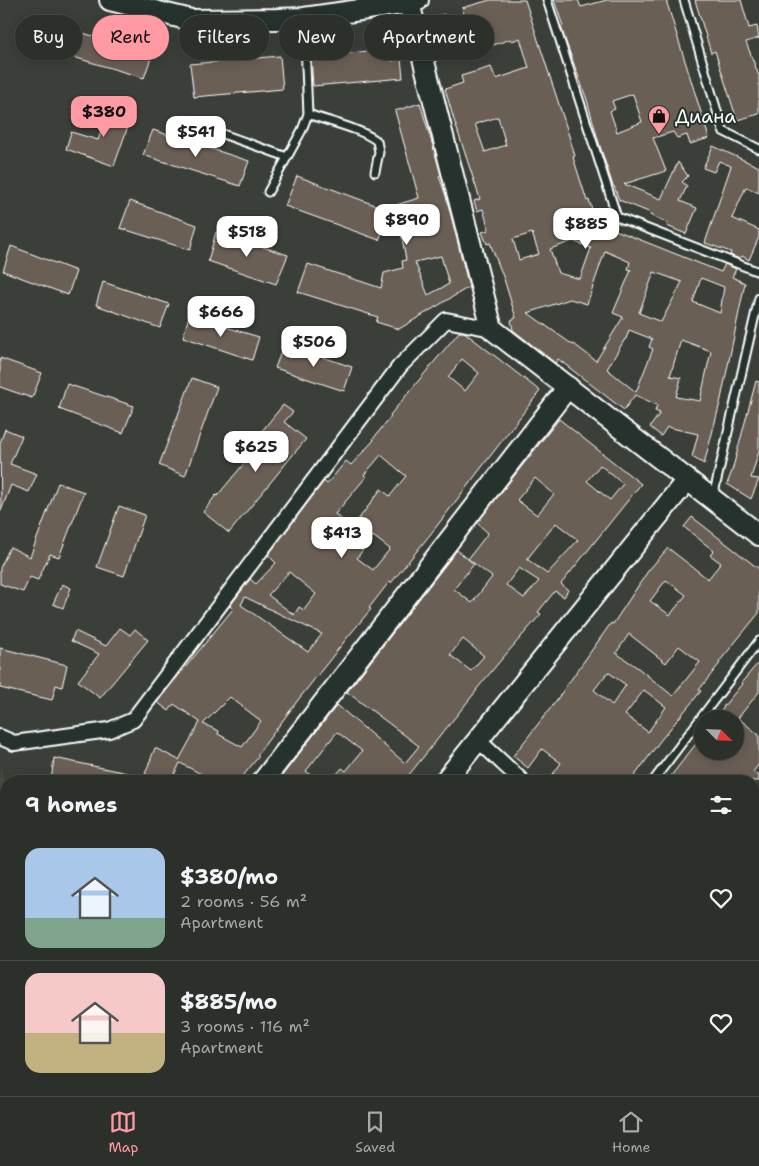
<!DOCTYPE html>
<meta charset="utf-8">
<style>
:root{--surface:#2c302b;--page:#343833;--text:#f1f3f6;--muted:#a6a9a9;--line:#484b47;--accent:#ff9aa2}
body{margin:0;font-family:"Shantell Sans",sans-serif;background:var(--page);color:var(--text);height:100vh;display:flex;flex-direction:column;font-size:19px;white-space:nowrap}
*{box-sizing:border-box;margin:0}
p{font-size:16px;color:var(--muted)}
.icon{flex:none;width:28px;height:28px;fill:none;stroke:currentColor;stroke-width:2;stroke-linecap:round;stroke-linejoin:round}
.map{position:relative;flex:1;overflow:hidden}
.drawer{position:absolute;left:0px;top:775px;width:760px;height:321px;display:flex;flex-direction:column;background:var(--surface);border-radius:20px 20px 0 0;box-shadow:0 2px 12px #0003,0 0 0 1px var(--line)}
.drawer>*{flex:none}
.guide{position:absolute;left:15px;top:15px;width:500px;height:45px;display:flex;gap:10px}
.needle{width:32px;rotate:114deg}
.fabs{position:absolute;left:694px;top:710px;display:grid;gap:10px}
.fabs a{display:grid;place-items:center;width:50px;height:50px;border-radius:50%;background:var(--surface);box-shadow:0 2px 12px #0003,0 0 0 1px var(--line);font-size:25px}
.price{position:absolute;translate:-50% -42px;padding:0 11px;border-radius:10px;background:#fff;color:#222;font-size:16px;line-height:32px;filter:drop-shadow(0 1px 2px #0008)}
.price::after{content:'';position:absolute;left:50%;top:30px;width:15px;height:11px;margin-left:-8px;background:inherit;clip-path:polygon(0 0,100% 0,50% 100%)}
.price.active{background:var(--accent);color:#111}
ul{padding:0;list-style:none}
li{display:flex;align-items:center;gap:15px;height:125px;padding:0 25px}
li+li{border-top:1px solid var(--line)}
li span{display:grid;place-items:center;flex:none;width:140px;height:100px;border-radius:15px;color:#555}
li>.icon{margin-inline-start:auto}
span .icon{width:60px;height:60px;fill:#fffc;stroke-width:1}
li b{font-size:21px}
h2{display:flex;justify-content:space-between;align-items:center;height:60px;padding:0 25px;font-size:21px}
.chip{padding:0 18px;border-radius:22px;background:var(--surface);box-shadow:0 2px 12px #0003,0 0 0 1px var(--line);font-size:18px;line-height:45px}
.chip.active{background:var(--accent);color:#111}
.menu{display:flex;justify-content:space-around;align-items:center;height:70px;border-top:1px solid var(--line);background:var(--surface);font-size:14px;color:var(--muted)}
.menu a{display:grid;justify-items:center;gap:2px}
.menu .active{color:var(--accent)}
.map>svg:first-child{display:block}
</style>
<div class="map">
<svg width="759" height="1096" viewBox="0 0 759 1096">
<defs>
<pattern id="cemetery-stones" width="16" height="16" patternUnits="userSpaceOnUse" patternTransform="scale(1.25)"><rect width="16" height="16" fill="#4f6d56"/><path d="M2 7V4a2 2 0 0 1 4 0v3zM10 15v-3a2 2 0 0 1 4 0v3z" fill="#69836f"/></pattern>
</defs>
<rect width="100%" height="100%" fill="#3a4039"/>
<filter id="ink" filterUnits="userSpaceOnUse"><feTurbulence type="fractalNoise" baseFrequency=".02" numOctaves="2"/><feDisplacementMap in="SourceGraphic" scale="10" xChannelSelector="R" yChannelSelector="G"/><feConvolveMatrix kernelMatrix="1 2 1 2 8 2 1 2 1" color-interpolation-filters="sRGB"/></filter>
<g filter="url(#ink)">
<g fill="#4c4d45">
<polygon points="0,765 6,796 6,1034 0,1036"/>
<polygon points="77,1090 149,1090 149,1096 59,1096"/>
</g>
<polygon fill="url(#cemetery-stones)" stroke="#a7b6aa" points="754,1014 759,1019 759,1096 149,1096 149,1090 754,1090"/>
<g fill="#6a5e55" stroke="#fff" fill-rule="evenodd">
<path d="M490 0H525L566 126 575 156 573 157 587 201 589 200 597 225 612 231 613 229 721 272 725 264 736 269 732 277 745 283 721 399 704 464 692 457 698 434 667 427 661 436 650 427 660 413 655 411 657 405 635 395 624 410 558 359 555 363 513 330 511 320 516 318 504 279 490 243 487 244 482 232 489 230 483 209 477 211 474 201 480 199 454 120 445 89 463 83 461 76 491 67 496 79 529 68 520 38 512 41 511 39 476 51 462 8ZM498 117 506 145 485 152 475 124ZM532 233 539 254 519 260 513 239ZM573 241 591 248 580 279 558 273 550 249ZM605 251 630 262 628 269 631 270 613 313 623 317 596 361 574 344 573 345 528 313 570 299 587 304ZM654 272 682 282 661 322 639 313ZM701 278 724 287 720 313 693 302ZM629 330 652 339 649 347 653 349 636 392 607 369 625 339H626ZM681 340 711 351 700 401 676 397 681 378 670 376Z"/>
<path d="M554 0H578L581 7 607 0H666L709 138 690 144 687 135 677 138 673 132 653 138 666 171 624 184 661 199 678 162 688 176 682 182 687 186 680 201 697 208 686 234 667 226 668 223 650 215 651 213 619 200 614 186H613L599 143 587 100 567 45 561 27 563 26ZM633 94 642 122 617 132 610 111 615 109 612 101Z"/>
<polygon points="695,0 741,0 749,28 757,26 759,38 746,42 759,76 759,114 737,120 715,51 711,53"/>
<polygon points="444,14 447,25 432,30 428,20"/>
<polygon points="60,27 153,52 144,78 53,51"/>
<polygon points="389,49 392,61 401,58 403,78 313,86 311,57"/>
<polygon points="280,56 283,89 194,97 190,64"/>
<path d="M420 103 435 153 441 175 439 176 446 196 469 287 399 329 376 322 378 317 298 292 308 264 381 288 384 273 403 268 402 261 406 260 396 205 419 198 395 111ZM441 256 449 284 428 295 415 262Z"/>
<polygon points="110,106 133,112 114,166 66,149 71,132 98,140"/>
<polygon points="153,130 249,161 240,186 143,155"/>
<polygon points="713,146 759,167 759,193 746,187 732,218 759,230 759,237 749,260 742,256 740,259 730,255 731,252 705,243 731,166 719,161 714,172 703,168"/>
<polygon points="297,176 383,208 393,205 379,240 285,206"/>
<polygon points="130,201 197,225 190,250 120,228"/>
<polygon points="216,232 288,255 276,284 208,261"/>
<polygon points="11,246 76,271 68,295 3,271"/>
<polygon points="103,282 169,304 160,328 96,305"/>
<polygon points="189,316 259,337 252,360 183,337"/>
<path d="M459 332H464L540 391 433 531 391 583 389 582 369 608 371 609 347 638 298 700 257 755 259 756 239 781H215L180 763 171 781H163L145 774 155 748 179 760 200 722 174 704 169 711 157 702 233 609 230 606 250 579 256 584 276 563 268 555 324 481 327 484 346 461 351 465 374 440 373 439 391 416 390 415ZM462 359 479 373 465 391 448 377ZM381 455 406 476 390 496 381 489 352 528 335 514 366 477 364 475ZM373 536 390 549 373 570 357 558ZM289 572 316 594 304 610 299 607 294 615 268 595ZM245 597 290 619 322 634 308 652 241 605ZM230 697 261 721 242 747 218 734 219 731 203 724Z"/>
<polygon points="284,344 352,367 344,391 275,368"/>
<polygon points="0,358 42,373 32,398 0,387"/>
<polygon points="192,378 217,387 185,476 159,465"/>
<polygon points="756,381 759,382 759,451 751,478 759,479 751,499 727,484 732,471"/>
<polygon points="67,384 134,406 123,433 59,409"/>
<polygon points="283,405 293,412 284,422 306,439 229,533 203,512 216,495 217,496 247,460 256,468 274,450 257,437"/>
<path d="M559 419 641 484 561 584 568 590 564 597 555 591 538 612 541 614 501 660 476 690H477L404 781H331L342 768 346 771 362 751 337 732 306 771 318 781H278L337 705 405 763 419 746 347 692 457 550 468 559 488 533 477 523ZM600 465 623 484 610 500 587 481ZM535 478 554 494 537 515 517 500ZM556 523 578 540 547 574 527 559ZM468 559 492 577 472 603 454 589 474 564ZM519 568 539 581 524 598 506 585ZM463 639 484 656 471 671 450 655Z"/>
<polygon points="5,429 22,436 10,464 37,474 29,492 11,485 1,511 0,443"/>
<polygon points="58,483 84,492 59,557 50,554 38,580 30,577 23,592 0,584 0,568 10,547 30,557"/>
<polygon points="119,506 145,515 124,576 97,567"/>
<path d="M692 517 759 569V613L719 662 720 663 699 690 701 691 660 741 631 781H582L572 775 567 781H548L561 763 542 749 528 768 513 756 553 705 611 623 613 624 648 571 668 548 708 579 721 563 710 555 714 551 684 527ZM666 580 686 595 670 615 650 601ZM629 634 666 663 679 646 700 662 673 696 638 668 616 653ZM608 672 626 685 612 705 594 690ZM644 690 666 707 648 732 625 715Z"/>
<polygon points="62,584 71,588 63,608 53,604"/>
<polygon points="120,628 130,635 135,629 148,640 100,698 78,681 99,654 71,641 75,631 106,646"/>
<polygon points="0,648 67,665 62,687 56,685 52,700 0,688"/>
<polygon points="759,662 759,692 738,718 759,735 759,764 753,772 759,776 759,781 667,781 702,736 702,751 735,751 735,719 715,719 724,707 723,707 742,684 741,683"/>
<polygon points="54,758 142,776 141,781 51,781"/>
</g>
<g fill="none" stroke-linecap="round" stroke-linejoin="round">
<g stroke="#fff" stroke-width="11">
<g id="lane">
<polyline points="547,0 617,217 759,272"/>
<polyline points="684,0 723,131 759,149"/>
<path d="M308 114C329 122 360 128 377 141L379 152 375 172"/>
<polyline points="186,121 287,157"/>
<polyline points="268,192 302,130 308,114 304,19"/>
<polyline points="713,497 759,298"/>
<polyline points="653,781 759,641"/>
</g>
</g>
<g stroke="#fff" stroke-width="18">
<g id="street">
<polyline points="0,737 14,743 109,730 133,720 400,366 446,320 492,329"/>
<polyline points="478,740 522,781"/>
<polyline points="754,861 759,854"/>
<polyline points="754,998 759,1003"/>
</g>
</g>
<g stroke="#fff" stroke-width="24">
<g id="secondary">
<polyline points="110,0 191,20 277,19 304,18 409,3 418,0"/>
<polyline points="409,3 492,329 759,535"/>
<polyline points="263,781 568,387"/>
<polyline points="445,781 687,480"/>
<polyline points="0,1057 6,1054"/>
</g>
</g>
<use href="#lane" stroke="#26332d" stroke-width="7"/>
<use href="#street" stroke="#26332d" stroke-width="14"/>
<use href="#secondary" stroke="#26332d" stroke-width="20"/>
</g>
</g>
<defs>
<g id="shop-pin" transform="scale(1.125)"><path d="M0 17L-7.5 6A9.5 9.5 0 1 1 7.5 6Z" fill="#ff9aa2" stroke="#26332d"/><path d="M-5-2.5h2.3a2.7 3.5 0 0 1 5.4 0H5L5.5 6h-11ZM-1.5-2.5h3a1.5 2.3 0 0 0-3 0Z" fill="#111"/></g>
</defs>
<g fill-rule="evenodd">
<use href="#shop-pin" x="659" y="116"/>
</g>
<g text-anchor="middle" stroke-width="4" stroke-linejoin="round" paint-order="stroke">
<g font-size="19" fill="#fff" stroke="#26332d" text-anchor="start">
<text x="675" y="123">Диана</text>
</g>
</g>
</svg>
<div class="fabs">
<a><svg class="needle" viewBox="-14 -14 28 28"><path d="M0-13l5 13h-10z" fill="#e53935"/><path d="M0 13l5-13h-10z" fill="#a6a9a9"/></svg></a>
</div>
<b class="price active" style="left:104px;top:138px">$380</b>
<b class="price" style="left:196px;top:158px">$541</b>
<b class="price" style="left:407px;top:246px">$890</b>
<b class="price" style="left:586px;top:250px">$885</b>
<b class="price" style="left:247px;top:258px">$518</b>
<b class="price" style="left:221px;top:338px">$666</b>
<b class="price" style="left:314px;top:368px">$506</b>
<b class="price" style="left:256px;top:473px">$625</b>
<b class="price" style="left:342px;top:559px">$413</b>
<div class="guide">
<a class="chip">Buy</a>
<a class="chip active">Rent</a>
<a class="chip">Filters</a>
<a class="chip">New</a>
<a class="chip">Apartment</a>
</div>
<section class="drawer">
<h2>9 homes<svg class="icon" aria-label="filters" viewBox="0 0 24 24"><path d="M4 7h16M4 17h16"/><circle cx="9" cy="7" r="2"/><circle cx="15" cy="17" r="2"/></svg></h2>
<ul>
<li><span style="background:linear-gradient(#a9c7e8 70%,#7fa58c 0)"><svg class="icon" aria-label="home" viewBox="0 0 24 24"><path d="M3 11l9-7 9 7M6 9v11h12V9"/></svg></span><div><b>$380/mo</b><p>2 rooms · 56 m²</p><p>Apartment</p></div><svg class="icon" aria-label="heart" viewBox="0 0 24 24"><path d="M12 20l-8-8c-3-5 5-10 8-4 3-6 11-1 8 4z"/></svg></li>
<li><span style="background:linear-gradient(#f6c9c9 60%,#c2b280 0)"><svg class="icon" aria-label="home" viewBox="0 0 24 24"><path d="M3 11l9-7 9 7M6 9v11h12V9"/></svg></span><div><b>$885/mo</b><p>3 rooms · 116 m²</p><p>Apartment</p></div><svg class="icon" aria-label="heart" viewBox="0 0 24 24"><path d="M12 20l-8-8c-3-5 5-10 8-4 3-6 11-1 8 4z"/></svg></li>
</ul>
</section>
</div>
<nav class="menu">
<a class="active"><svg class="icon" aria-label="map" viewBox="0 0 24 24"><path d="M3 6l6-2 6 2 6-2v14l-6 2-6-2-6 2zM9 4v14M15 6v14"/></svg>Map</a>
<a><svg class="icon" aria-label="saved" viewBox="0 0 24 24"><path d="M7 4h10v16l-5-4-5 4z"/></svg>Saved</a>
<a><svg class="icon" aria-label="home" viewBox="0 0 24 24"><path d="M3 11l9-7 9 7M6 9v11h12V9"/></svg>Home</a>
</nav>
